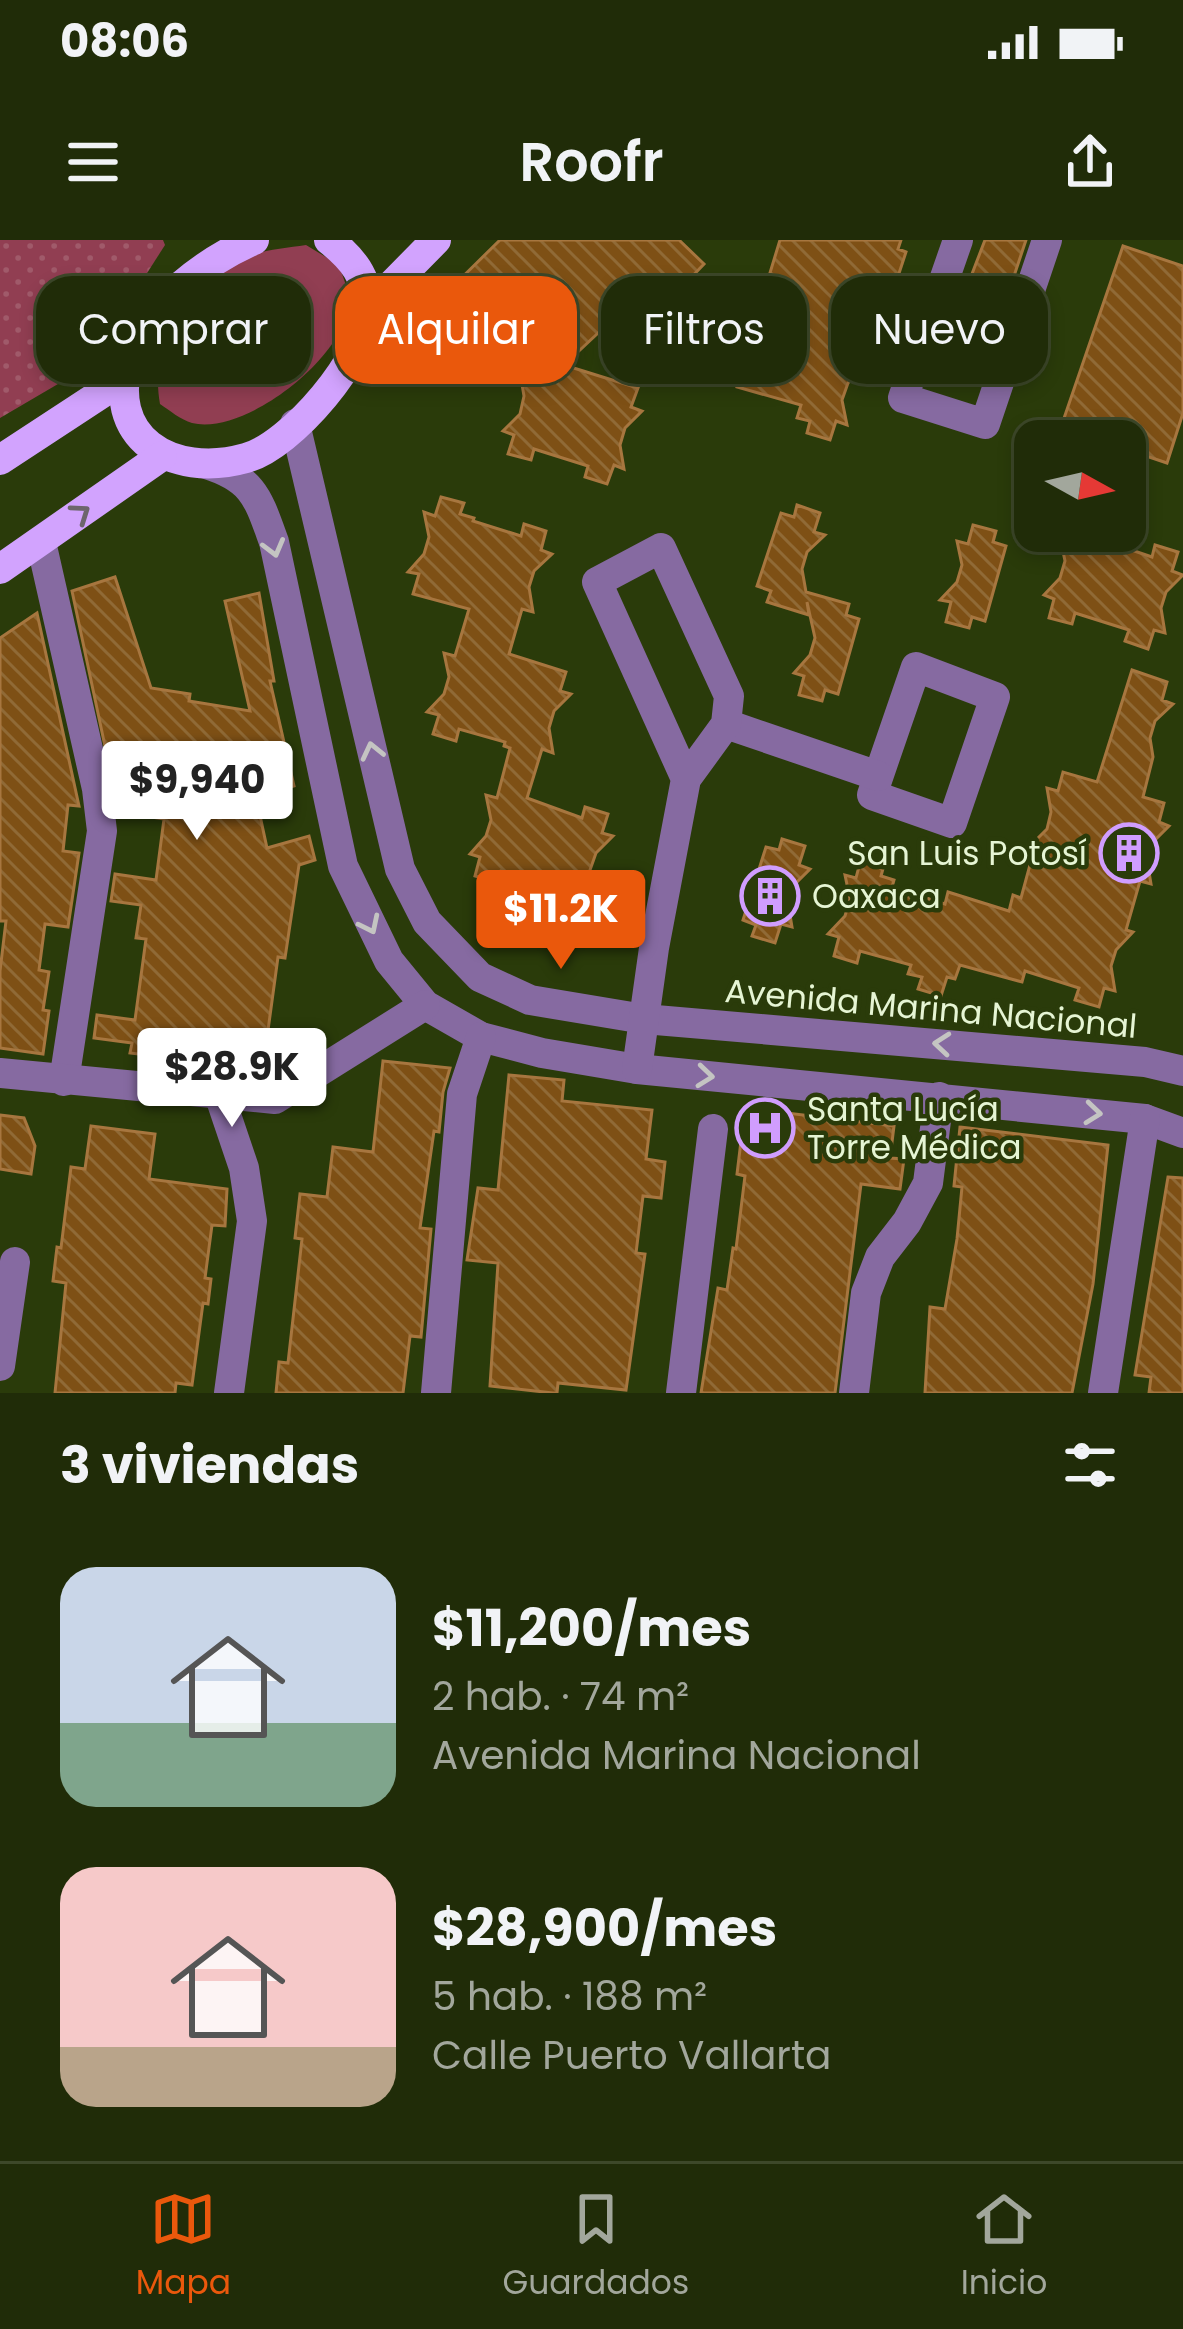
<!DOCTYPE html>
<html lang="es">
<meta charset="utf-8">
<style>
:root{--surface:#202c08;--page:#2d3816;--text:#f1f3f6;--muted:#a2a79c;--line:#3d4829;--accent:#ea580c}
body{margin:0;font-family:Poppins,sans-serif;background:var(--page);color:var(--text);height:100vh;display:flex;flex-direction:column;font-size:45px;white-space:nowrap}
*{box-sizing:border-box;margin:0}
p{font-size:39px;color:var(--muted)}
.icon{flex:none;width:66px;height:66px;fill:none;stroke:currentColor;stroke-width:2;stroke-linecap:round;stroke-linejoin:round}
.map{position:relative;height:1153px;overflow:hidden}
.sheet{display:flex;flex-direction:column;background:var(--surface);flex:1}
.sheet>*{flex:none}
.guide{position:absolute;left:36px;top:36px;width:1113px;height:108px;display:flex;gap:24px}
.needle{width:78px;rotate:98deg}
.tools{position:absolute;left:1014px;top:180px;display:grid;gap:24px}
.tools a{display:grid;place-items:center;width:132px;height:132px;border-radius:24px;background:var(--surface);box-shadow:0 6px 18px #0003,0 0 0 3px var(--line);font-size:60px}
.price{position:absolute;translate:-50% -102px;padding:0 27px;border-radius:12px;background:#fff;color:#222;font-size:39px;line-height:78px;filter:drop-shadow(0 3px 6px #0008)}
.price::after{content:'';position:absolute;left:50%;top:72px;width:36px;height:27px;margin-left:-18px;background:inherit;clip-path:polygon(0 0,100% 0,50% 100%)}
.price.current{background:var(--accent);color:#fff}
ul{padding:0;list-style:none}
li{display:flex;align-items:center;gap:36px;height:300px;padding:0 60px}
li span{display:grid;place-items:center;flex:none;width:336px;height:240px;border-radius:36px;color:#555}
li>.icon{margin-inline-start:auto}
span .icon{width:144px;height:144px;fill:#fffc;stroke-width:1}
li b{font-size:51px}
h2{display:flex;justify-content:space-between;align-items:center;height:144px;padding:0 60px;font-size:51px}
.tag{padding:0 42px;border-radius:36px;background:var(--surface);box-shadow:0 6px 18px #0003,0 0 0 3px var(--line);font-size:42px;line-height:108px}
.tag.current{background:var(--accent);color:#fff}
.status{display:flex;justify-content:space-between;align-items:center;height:84px;padding:0 60px;background:var(--surface);direction:ltr}
.status svg{height:33px;fill:currentColor}
header{display:flex;justify-content:space-between;align-items:center;height:156px;padding:0 60px;background:var(--surface);font-size:54px;font-weight:600}
.menu{display:flex;justify-content:space-around;align-items:center;height:168px;border-top:3px solid var(--line);background:var(--surface);font-size:33px;color:var(--muted)}
.menu a{display:grid;justify-items:center;gap:6px}
.menu .current{color:var(--accent)}
.map>svg:first-child{display:block}
</style>
<div class="status"><b>08:06</b><svg viewBox="0 0 49 12"><path d="M0 12V9h3v3zM5 12V6h3v6zM10 12V3h3v9zM15 12V0h3v12zM26 1h20v11H26zM47 4h2v5h-2z"/></svg></div>
<header><svg class="icon" aria-label="menu" viewBox="0 0 24 24"><path d="M4 6h16M4 12h16M4 18h16"/></svg>Roofr<svg class="icon" aria-label="share" viewBox="0 0 24 24"><path d="M12 15V3M7 8l5-5 5 5M5 13v7h14v-7"/></svg></header>
<div class="map">
<svg width="1183" height="1153" viewBox="0 0 1183 1153">
<defs>
<pattern id="park-dots" width="8" height="8" patternUnits="userSpaceOnUse" patternTransform="scale(3)"><rect width="8" height="8" fill="#913e52"/><path d="M2 2h.1M6 6h.1" fill="none" stroke="#a05a6a" stroke-width="1.8" stroke-linecap="round"/></pattern>
<pattern id="building-back-hatch" width="6" height="6" patternUnits="userSpaceOnUse" patternTransform="scale(3)"><rect width="6" height="6" fill="#7e5015"/><path d="M-1 5l2 2M0 0l6 6M5-1l2 2" fill="none" stroke="#906a36"/></pattern>
</defs>
<rect width="100%" height="100%" fill="#2a3b0a"/>
<path fill="#913e52" d="M306 5 339 25C342 35 349 50 349 61 348 115 246 196 192 183 181 180 169 170 160 164 148 96 189 44 250 16 266 9 288 8 306 5Z"/>
<polygon fill="url(#park-dots)" points="0,0 163,0 165,5 87,127 0,178"/>
<g fill="url(#building-back-hatch)" stroke="#a7763f" stroke-width="3">
<polygon points="500,0 679,0 704,24 633,98 613,79 564,125 638,148 631,167 642,171 625,188 620,205 624,229 614,225 607,244 585,237 588,226 534,209 531,220 508,214 514,195 503,191 520,174 524,156 520,133 530,135 543,93 440,59"/>
<polygon points="780,0 901,0 898,9 906,12 887,70 880,68 861,130 848,143 842,160 847,185 836,181 830,200 807,193 810,181 797,178 801,165 737,147 742,128 732,125 748,108 753,90 748,66 759,69"/>
<polygon points="985,0 1026,0 997,87 979,81 957,140 942,135 957,73"/>
<polygon points="1123,6 1183,26 1183,173 1167,223 1125,209 1125,201 1106,201 1061,187"/>
<polygon points="441,257 464,263 460,274 474,278 473,281 521,296 524,284 546,291 541,310 552,314 534,331 529,347 533,372 522,369 509,414 566,432 560,451 571,454 554,471 549,488 553,513 542,509 527,558 582,578 585,567 608,574 602,593 613,596 596,613 590,630 595,655 584,651 578,670 556,663 559,652 546,648 547,644 501,631 498,643 475,636 480,617 470,614 486,596 491,580 486,555 497,558 510,508 504,506 505,502 459,489 456,501 433,494 439,475 427,472 444,454 449,437 444,413 455,416 469,369 413,354 419,334 408,332 424,314 429,297 424,272 435,276"/>
<polygon points="797,265 820,273 814,292 825,295 807,312 802,329 806,352 849,364 846,375 859,379 838,454 825,450 822,461 799,455 804,436 794,433 810,415 815,398 807,362 809,375 767,362 771,351 757,346 781,273 794,277"/>
<polygon points="973,285 996,291 993,302 1006,306 985,381 972,377 969,388 946,382 951,362 940,360 957,342 962,325 957,301 968,304"/>
<polygon points="1073,291 1098,291 1096,298 1152,317 1155,305 1178,312 1172,331 1183,335 1166,352 1161,368 1165,393 1154,390 1148,409 1125,401 1129,390 1075,373 1072,384 1049,378 1054,359 1044,355 1060,338 1065,321 1060,297 1071,299"/>
<polygon points="115,337 151,448 190,454 189,461 250,471 225,361 259,353 274,441 270,441 294,546 256,557 267,608 309,596 315,620 299,625 285,718 278,717 263,827 238,836 179,830 180,819 130,813 132,803 94,798 97,775 135,780 146,699 136,698 141,665 111,661 115,634 156,640 164,579 119,572 72,351"/>
<polygon points="37,373 79,566 68,565 63,611 79,613 68,687 45,684 39,730 49,732 43,770 49,771 43,814 0,808 0,731 6,681 0,681 0,398"/>
<polygon points="1132,430 1167,442 1162,460 1173,464 1155,481 1150,498 1153,517 1143,557 1164,563 1159,582 1169,586 1152,603 1147,620 1151,644 1140,641 1126,690 1133,692 1116,710 1111,726 1115,751 1104,748 1099,767 1075,760 1079,748 1025,731 1022,742 960,725 955,739 947,737 941,756 918,749 922,737 908,734 911,725 860,711 857,723 834,716 839,697 828,694 845,676 850,659 845,635 856,638 861,619 884,625 881,636 894,640 892,647 945,664 948,652 1009,671 1013,655 1021,658 1037,599 1047,589 1051,572 1047,548 1058,551 1063,532 1097,542"/>
<polygon points="782,599 805,606 799,625 810,629 793,646 788,663 792,687 781,684 775,703 752,696 756,685 743,680 766,607 779,610"/>
<polygon points="383,821 450,828 443,852 439,892 434,891 420,988 431,989 421,1097 410,1096 403,1153 276,1153 279,1122 288,1123 302,999 295,998 300,954 327,957 333,907 373,912"/>
<polygon points="509,835 564,840 562,861 652,870 646,919 665,922 661,958 643,956 636,1013 645,1014 626,1150 558,1143 557,1153 553,1153 490,1146 498,1023 467,1020 478,948 498,950"/>
<polygon points="745,868 894,886 890,918 904,919 900,949 861,944 835,1153 701,1153 718,1048 727,1050 733,1008 736,1009 745,936 737,934"/>
<polygon points="0,875 24,878 35,906 31,934 0,929"/>
<polygon points="91,886 155,894 149,939 227,949 225,986 212,985 205,1038 211,1039 208,1064 203,1063 192,1145 176,1143 175,1153 55,1153 66,1043 53,1041 57,1007 61,1008 71,927 85,929"/>
<polygon points="960,887 1108,905 1093,1044 1072,1153 925,1153 930,1067 945,1069 957,999 962,947 954,946"/>
<polygon points="1168,937 1183,938 1183,1153 1149,1153 1151,1137 1135,1135"/>
</g>
<g fill="none" stroke-linecap="round" stroke-linejoin="round">
<g stroke="#866aa1" stroke-width="30">
<polyline points="958,0 903,158 985,184 1047,0"/>
<polyline points="295,184 400,629 427,682 480,737 530,760 644,779 1145,822 1183,831"/>
<path d="M206 224C254 239 258 258 274 302L343 626 389 721 425 765 481 797 542 813 637 829 1145 879 1183 893"/>
<polyline points="41,302 97,549 102,591 64,841"/>
<polygon points="916,427 995,457 952,583 872,555"/>
<polyline points="726,484 878,536"/>
<polyline points="637,829 654,708 686,539 726,484 729,456 661,308 597,342 686,539"/>
<polyline points="0,833 275,859 425,765"/>
<polyline points="220,857 244,928 252,981 229,1153"/>
<polyline points="0,1126 15,1022"/>
<polyline points="436,1153 462,854 481,797"/>
<polyline points="681,1153 713,889"/>
<polyline points="854,1153 866,1053 880,1017 907,982 928,943 939,857"/>
<polyline points="1103,1153 1145,879"/>
</g>
<g stroke="#d2a3fe" stroke-width="30">
<path d="M254 0C206 21 147 64 130 116 103 197 171 239 246 218 291 206 368 116 368 68 368 37 352 18 329 0"/>
<polyline points="368,69 436,0"/>
<polyline points="0,220 122,140"/>
<polyline points="0,329 162,216"/>
</g>
</g>
<defs><path id="oneway-chevron" d="M-2-3.5L2.5 0L-2 3.5" fill="none" stroke-width="1.6" stroke-linecap="round" stroke-linejoin="round" transform="scale(3)"/></defs>
<use stroke="#6d656c" href="#oneway-chevron" transform="translate(81 273) rotate(-35)"/>
<g stroke="#c4c4c2">
<use href="#oneway-chevron" transform="translate(274 308) rotate(75)"/>
<use href="#oneway-chevron" transform="translate(372 511) rotate(-103)"/>
<use href="#oneway-chevron" transform="translate(370 685) rotate(64)"/>
<use href="#oneway-chevron" transform="translate(942 804) rotate(-175)"/>
<use href="#oneway-chevron" transform="translate(705 836) rotate(6)"/>
<use href="#oneway-chevron" transform="translate(1093 873) rotate(6)"/>
</g>
<defs>
<g id="building-ring" transform="scale(3)"><circle r="9.5" fill="#2a3b0a" stroke="#d09dfe" stroke-width="1.5"/><path d="M-4-6H4V6H1V3H-1V6H-4ZM-2.5-4.3h1.7v1.8h-1.7ZM.8-4.3h1.7v1.8H.8ZM-2.5-1h1.7V.8h-1.7ZM.8-1h1.7V.8H.8Z" fill="#d09dfe"/></g>
<g id="hospital-ring" transform="scale(3)"><circle r="9.5" fill="#2a3b0a" stroke="#d09dfe" stroke-width="1.5"/><path d="M-5-5h3v3.5h4V-5h3V5h-3V1.5h-4V5h-3Z" fill="#d09dfe"/></g>
</defs>
<g fill-rule="evenodd">
<use href="#building-ring" x="1129" y="613"/>
<use href="#building-ring" x="770" y="656"/>
<use href="#hospital-ring" x="765" y="888"/>
</g>
<g text-anchor="middle" stroke-width="9" stroke-linejoin="round" paint-order="stroke">
<g font-size="33" fill="#e6f5d4" stroke="#2a3b0a" text-anchor="start">
<text x="1087" y="625" text-anchor="end">San Luis Potosí</text>
<text x="812" y="668">Oaxaca</text>
<text x="807" y="881">Santa Lucía<tspan x="807" dy="38">Torre Médica</tspan></text>
</g>
<g font-size="33" fill="#e6f5d4" stroke="#2a3b0a">
<text transform="translate(931 768) rotate(5)" y="12">Avenida Marina Nacional</text>
</g>
</g>
</svg>
<div class="tools">
<a><svg class="needle" viewBox="-14 -14 28 28"><path d="M0-13l5 13h-10z" fill="#e53935"/><path d="M0 13l5-13h-10z" fill="#a2a79c"/></svg></a>
</div>
<b class="price" style="left:197px;top:603px">$9,940</b>
<b class="price current" style="left:561px;top:732px">$11.2K</b>
<b class="price" style="left:232px;top:890px">$28.9K</b>
<div class="guide">
<a class="tag">Comprar</a>
<a class="tag current">Alquilar</a>
<a class="tag">Filtros</a>
<a class="tag">Nuevo</a>
</div>
</div>
<section class="sheet">
<h2>3 viviendas<svg class="icon" aria-label="filters" viewBox="0 0 24 24"><path d="M4 7h16M4 17h16"/><circle cx="9" cy="7" r="2"/><circle cx="15" cy="17" r="2"/></svg></h2>
<ul>
<li><span style="background:linear-gradient(#c9d6e8 65%,#7fa58c 0)"><svg class="icon" aria-label="home" viewBox="0 0 24 24"><path d="M3 11l9-7 9 7M6 9v11h12V9"/></svg></span><div><b>$11,200/mes</b><p>2 hab. · 74 m²</p><p>Avenida Marina Nacional</p></div></li>
<li><span style="background:linear-gradient(#f6c9c9 75%,#b9a48a 0)"><svg class="icon" aria-label="home" viewBox="0 0 24 24"><path d="M3 11l9-7 9 7M6 9v11h12V9"/></svg></span><div><b>$28,900/mes</b><p>5 hab. · 188 m²</p><p>Calle Puerto Vallarta</p></div></li>
</ul>
</section>
<nav class="menu">
<a class="current"><svg class="icon" aria-label="map" viewBox="0 0 24 24"><path d="M3 6l6-2 6 2 6-2v14l-6 2-6-2-6 2zM9 4v14M15 6v14"/></svg>Mapa</a>
<a><svg class="icon" aria-label="saved" viewBox="0 0 24 24"><path d="M7 4h10v16l-5-4-5 4z"/></svg>Guardados</a>
<a><svg class="icon" aria-label="home" viewBox="0 0 24 24"><path d="M3 11l9-7 9 7M6 9v11h12V9"/></svg>Inicio</a>
</nav>
